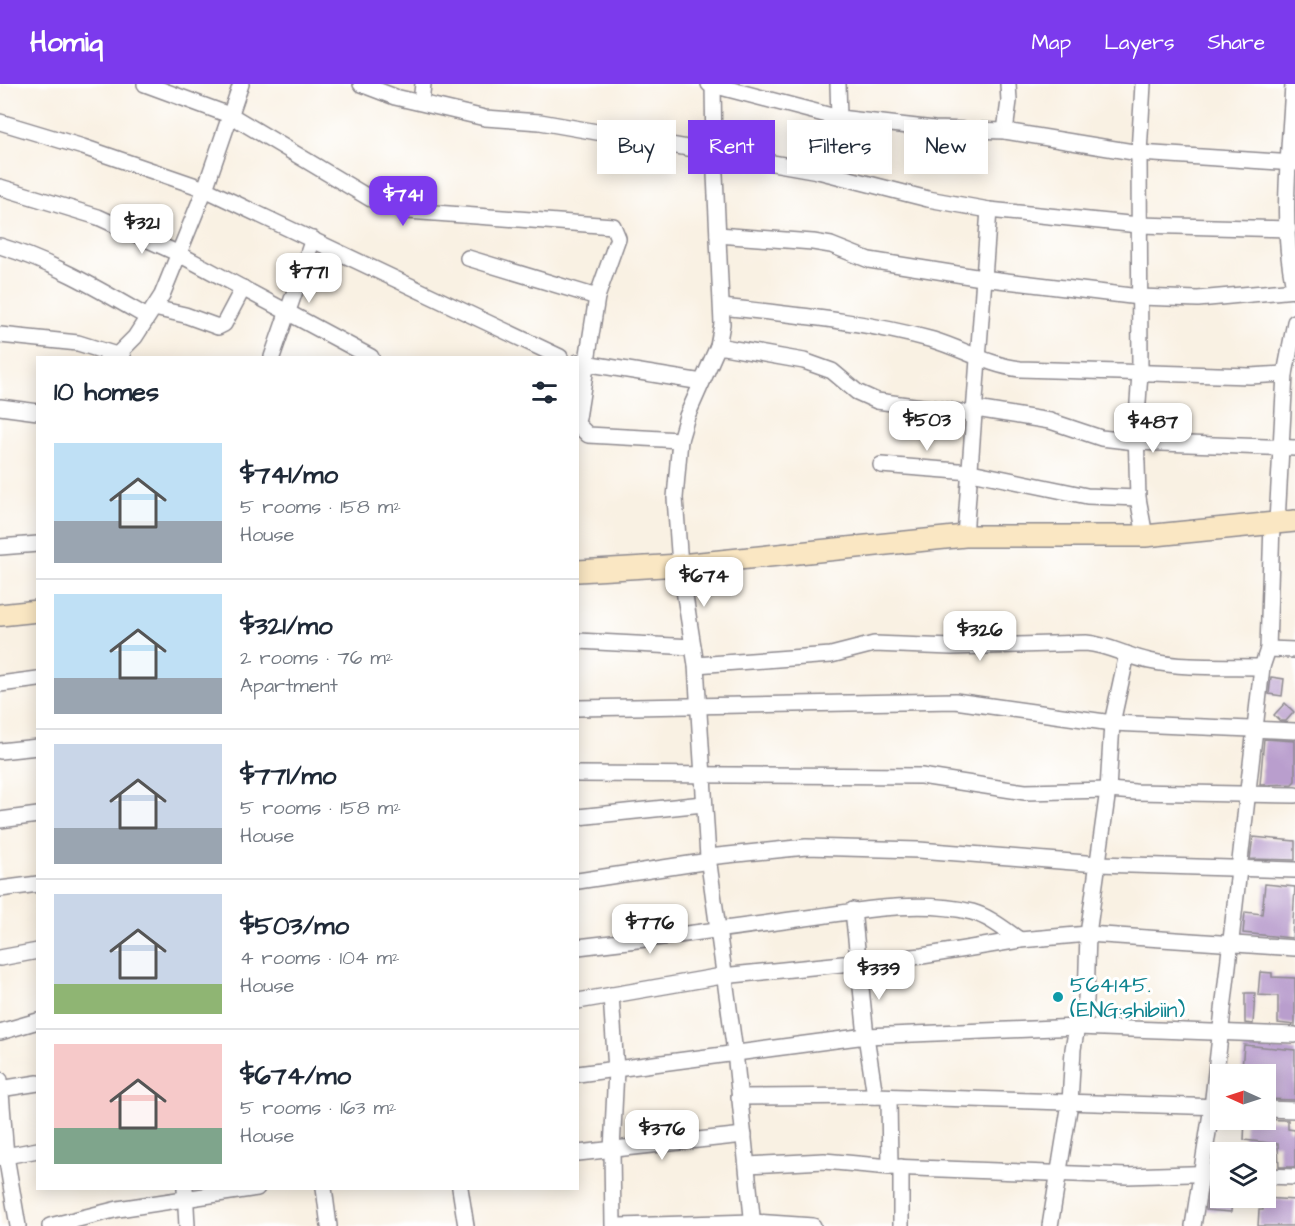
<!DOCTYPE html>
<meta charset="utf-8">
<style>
:root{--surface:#fff;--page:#f6f6f7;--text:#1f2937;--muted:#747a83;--line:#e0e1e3;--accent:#7c3aed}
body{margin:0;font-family:"Architects Daughter",sans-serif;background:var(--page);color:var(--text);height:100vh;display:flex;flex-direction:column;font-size:22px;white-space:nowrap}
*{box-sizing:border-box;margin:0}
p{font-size:20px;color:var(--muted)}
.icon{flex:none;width:33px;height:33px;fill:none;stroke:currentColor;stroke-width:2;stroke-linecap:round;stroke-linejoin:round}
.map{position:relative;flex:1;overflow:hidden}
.drawer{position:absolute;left:36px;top:272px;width:543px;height:834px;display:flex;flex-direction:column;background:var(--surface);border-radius:0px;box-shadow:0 3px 15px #0003}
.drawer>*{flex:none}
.hud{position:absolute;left:597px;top:36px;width:570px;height:54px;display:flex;gap:12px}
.needle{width:39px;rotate:273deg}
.fabs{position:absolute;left:1210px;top:980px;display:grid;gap:12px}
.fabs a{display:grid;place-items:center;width:66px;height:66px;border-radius:0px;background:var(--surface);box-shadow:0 3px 15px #0003;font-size:30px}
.price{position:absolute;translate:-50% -51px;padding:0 14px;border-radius:12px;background:#fff;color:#222;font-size:20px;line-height:39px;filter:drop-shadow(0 2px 3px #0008)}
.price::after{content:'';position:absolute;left:50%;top:36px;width:18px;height:14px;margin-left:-9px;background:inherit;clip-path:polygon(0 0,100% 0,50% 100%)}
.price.active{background:var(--accent);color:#fff}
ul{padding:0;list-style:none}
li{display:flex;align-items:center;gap:18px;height:150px;padding:0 18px}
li+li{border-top:2px solid var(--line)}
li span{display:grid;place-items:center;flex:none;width:168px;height:120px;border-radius:0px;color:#555}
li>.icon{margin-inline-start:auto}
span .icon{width:72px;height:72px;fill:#fffc;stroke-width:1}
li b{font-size:26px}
h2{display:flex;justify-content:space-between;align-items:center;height:72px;padding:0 18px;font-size:26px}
.tag{padding:0 21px;border-radius:0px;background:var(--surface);box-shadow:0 3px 15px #0003;font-size:21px;line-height:54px}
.tag.active{background:var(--accent);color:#fff}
header{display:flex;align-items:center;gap:36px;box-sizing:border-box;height:84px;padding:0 30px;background:var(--accent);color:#fff}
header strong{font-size:28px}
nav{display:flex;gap:33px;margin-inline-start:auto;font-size:21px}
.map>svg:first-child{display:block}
</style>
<header>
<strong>Homiq</strong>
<nav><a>Map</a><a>Layers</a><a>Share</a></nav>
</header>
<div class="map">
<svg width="1295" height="1142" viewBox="0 0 1295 1142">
<rect width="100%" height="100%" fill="#fff"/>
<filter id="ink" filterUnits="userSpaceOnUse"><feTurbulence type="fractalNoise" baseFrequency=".0167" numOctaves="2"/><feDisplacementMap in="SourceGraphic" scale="12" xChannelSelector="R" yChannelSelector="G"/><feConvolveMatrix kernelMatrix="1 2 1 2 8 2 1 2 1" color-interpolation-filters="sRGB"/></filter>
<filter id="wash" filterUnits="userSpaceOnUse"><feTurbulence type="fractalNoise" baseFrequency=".008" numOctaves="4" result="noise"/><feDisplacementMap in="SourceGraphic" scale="24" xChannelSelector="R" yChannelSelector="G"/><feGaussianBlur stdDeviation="1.35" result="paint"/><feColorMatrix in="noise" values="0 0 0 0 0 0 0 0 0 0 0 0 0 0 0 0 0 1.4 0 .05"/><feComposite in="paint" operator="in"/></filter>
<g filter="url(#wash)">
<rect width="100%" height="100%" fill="#f9f1e3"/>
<g id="blocks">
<g fill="#b99ecd">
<polygon points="1271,593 1284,595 1282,612 1269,610"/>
<polygon points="1285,619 1294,628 1286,637 1280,637 1274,631"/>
<polygon points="1264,655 1295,657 1295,697 1292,700 1260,701"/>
<polygon points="1253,753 1295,757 1295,776 1250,775"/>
<polygon points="1265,800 1295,803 1292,854 1243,849 1245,828 1262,830"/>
<polygon points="1260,888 1272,889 1272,893 1295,894 1295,941 1278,939 1278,912 1258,911"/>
<polygon points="1245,909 1255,909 1253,940 1245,939"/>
<polygon points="1244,961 1295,966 1295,1016 1266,1015 1266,990 1242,985"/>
<polygon points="1245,1035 1288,1036 1288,1045 1295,1046 1295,1083 1279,1083 1278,1060 1244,1056"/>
<polygon points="1209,1104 1221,1106 1221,1113 1232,1113 1231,1128 1206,1126"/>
<polygon points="1264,1114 1295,1116 1293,1142 1258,1142 1259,1126 1263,1126"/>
</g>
</g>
</g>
<g filter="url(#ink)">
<use href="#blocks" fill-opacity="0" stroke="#8e8a8f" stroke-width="1.5"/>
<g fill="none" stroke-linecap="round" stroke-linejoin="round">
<g stroke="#8e8a8f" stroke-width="18">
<g id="street">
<polyline points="145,0 232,32 371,115 408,127 613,142 618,154 597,213 578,334"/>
<polyline points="361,0 395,13 485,34 540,38 818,87 928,115 989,126 1139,141 1288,145"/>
<polyline points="709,0 839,34 934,45 1005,47 1139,69 1295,79"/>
<polyline points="713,0 714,69 722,240 718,262 687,332 680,356 675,414 680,481 696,581 708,773 735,968 753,1142"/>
<polyline points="838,0 839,34"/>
<polyline points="1143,0 1139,69 1140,289 1136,347 1138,414 1145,452"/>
<path d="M1293 0C1290 67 1279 141 1295 207"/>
<polyline points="421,18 423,0"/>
<polyline points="0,38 83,63 205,105 560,273"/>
<polyline points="1005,47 1009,17 1008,0"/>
<polyline points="0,103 98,133 177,169 371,273"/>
<polyline points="718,151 813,158 831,161 869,176 982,194 1139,213 1198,215 1295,206"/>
<path d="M0 162C53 178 100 206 147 233"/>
<polyline points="468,174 597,213"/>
<path d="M723 223C793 231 865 237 933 256 963 265 988 281 1020 285L1250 292 1285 290"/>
<polyline points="154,224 185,231 218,243 224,240 243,204"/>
<polyline points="0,251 78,259 123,273"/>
<polyline points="718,262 804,277 832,287 857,308 877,317 975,330"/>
<polyline points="115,273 135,253 162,211 205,105 241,0"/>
<polyline points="272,273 313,155"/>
<polyline points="578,278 702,298"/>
<polyline points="0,323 38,328"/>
<polyline points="976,325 1050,337 1101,354 1136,358 1295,364"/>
<polyline points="578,341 588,351 680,356"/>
<polyline points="881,381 971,388 1087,412 1138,414"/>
<polyline points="1277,438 1285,290 1295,238"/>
<polyline points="965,452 989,126"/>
<polyline points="0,463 38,460"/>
<polyline points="578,557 693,563"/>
<polyline points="1268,565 1295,566"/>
<path d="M696 581 831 571 874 560 952 563 1086 559C1109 561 1126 572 1149 577 1185 585 1225 582 1262 583"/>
<polyline points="0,600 38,595"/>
<polyline points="578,624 955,617 1112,639 1295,647"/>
<polyline points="0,667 38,663"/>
<polyline points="578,690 921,692 1025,708 1108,706 1135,708 1295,711"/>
<polyline points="578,733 703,720"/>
<polyline points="0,736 38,731"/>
<polyline points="708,773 806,763 919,766 1098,780 1295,786"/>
<polyline points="578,797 709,777"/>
<polyline points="0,805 38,800"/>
<polyline points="853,826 866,952 875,1012"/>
<path d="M578 863C649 855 720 846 791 836 848 829 915 814 972 828 990 833 1005 846 1020 856"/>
<polyline points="0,874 38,867"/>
<polyline points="611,911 616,986 612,1066 613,1142"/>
<polyline points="578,917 722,892 922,872 1020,856 1088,850 1295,864"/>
<polyline points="0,948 38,937"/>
<polyline points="578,990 866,952 1077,943 1295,951"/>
<polyline points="0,996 6,1072 18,1142"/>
<polyline points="0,1005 38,999"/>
<polyline points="739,1013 875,1012 1221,1023"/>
<polyline points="889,1014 890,1083"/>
<polyline points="1266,1025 1295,1026"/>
<polyline points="578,1069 744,1051"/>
<polyline points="0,1073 38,1066"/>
<polyline points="748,1081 824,1077 890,1083 1127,1092 1221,1089"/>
<polyline points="901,1083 901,1142"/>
<polyline points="1266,1092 1295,1093"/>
<polyline points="185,1104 187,1142"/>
<polyline points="324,1104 329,1142"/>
<polyline points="460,1104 466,1142"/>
<polyline points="50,1142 118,1125 257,1104"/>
<polyline points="620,1142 753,1138 813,1142"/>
<polyline points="1050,1142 1070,1019 1073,965 1077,943 1086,916 1088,850 1108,706 1112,639 1127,570"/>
<polyline points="1193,1142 1212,1023 1262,583 1268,565 1272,439"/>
</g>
</g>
<g stroke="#8e8a8f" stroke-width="24">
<g id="secondary">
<polyline points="578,487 680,481 965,452 1145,452 1295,437"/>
<polyline points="0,531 38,527"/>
</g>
</g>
<use href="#street" stroke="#fff" stroke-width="15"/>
<use href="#secondary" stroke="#fae7c3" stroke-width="21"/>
</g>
</g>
<circle fill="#0f9aa8" stroke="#fff" stroke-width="2" cx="1058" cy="913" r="6"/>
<g text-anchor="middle" stroke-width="6" stroke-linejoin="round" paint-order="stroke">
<g font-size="22" fill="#0d838f" stroke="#fff" text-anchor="start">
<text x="1070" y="908">564145.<tspan x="1070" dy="25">(ENG:shibiin)</tspan></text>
</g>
</g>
</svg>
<div class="fabs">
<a><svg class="needle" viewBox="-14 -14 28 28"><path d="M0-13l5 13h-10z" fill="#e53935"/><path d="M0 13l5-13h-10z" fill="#747a83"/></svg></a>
<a><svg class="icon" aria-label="layers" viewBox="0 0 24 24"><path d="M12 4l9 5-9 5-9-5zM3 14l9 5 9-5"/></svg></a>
</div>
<b class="price active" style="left:403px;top:143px">$741</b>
<b class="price" style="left:142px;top:171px">$321</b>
<b class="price" style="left:309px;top:220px">$771</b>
<b class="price" style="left:927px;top:368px">$503</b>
<b class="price" style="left:1153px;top:370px">$487</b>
<b class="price" style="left:704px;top:524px">$674</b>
<b class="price" style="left:980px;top:578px">$326</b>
<b class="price" style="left:650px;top:871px">$776</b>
<b class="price" style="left:879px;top:917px">$339</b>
<b class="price" style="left:662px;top:1077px">$376</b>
<div class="hud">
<a class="tag">Buy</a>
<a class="tag active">Rent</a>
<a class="tag">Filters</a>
<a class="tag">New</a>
</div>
<section class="drawer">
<h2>10 homes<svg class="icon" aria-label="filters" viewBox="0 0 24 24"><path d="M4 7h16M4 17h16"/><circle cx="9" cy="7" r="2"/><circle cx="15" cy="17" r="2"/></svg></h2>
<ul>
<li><span style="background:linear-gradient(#bfe0f5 65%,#9aa5b1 0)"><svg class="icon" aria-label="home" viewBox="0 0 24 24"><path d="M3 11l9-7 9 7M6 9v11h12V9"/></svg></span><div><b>$741/mo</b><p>5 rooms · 158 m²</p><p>House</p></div></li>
<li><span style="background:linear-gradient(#bfe0f5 70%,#9aa5b1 0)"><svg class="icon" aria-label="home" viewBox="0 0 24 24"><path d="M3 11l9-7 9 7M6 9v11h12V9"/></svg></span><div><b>$321/mo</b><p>2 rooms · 76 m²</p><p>Apartment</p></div></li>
<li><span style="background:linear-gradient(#c9d6e8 70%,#9aa5b1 0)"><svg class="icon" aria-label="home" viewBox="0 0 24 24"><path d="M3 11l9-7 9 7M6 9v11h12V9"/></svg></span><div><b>$771/mo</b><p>5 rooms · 158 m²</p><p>House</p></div></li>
<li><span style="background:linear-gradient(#c9d6e8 75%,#8fb573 0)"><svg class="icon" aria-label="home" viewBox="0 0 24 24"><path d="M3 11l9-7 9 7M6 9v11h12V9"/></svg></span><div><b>$503/mo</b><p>4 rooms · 104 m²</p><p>House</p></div></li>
<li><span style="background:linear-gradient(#f6c9c9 70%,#7fa58c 0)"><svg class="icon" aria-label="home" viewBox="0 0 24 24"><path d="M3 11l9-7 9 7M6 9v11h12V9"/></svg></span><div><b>$674/mo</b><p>5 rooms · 163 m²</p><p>House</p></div></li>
</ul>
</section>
</div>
